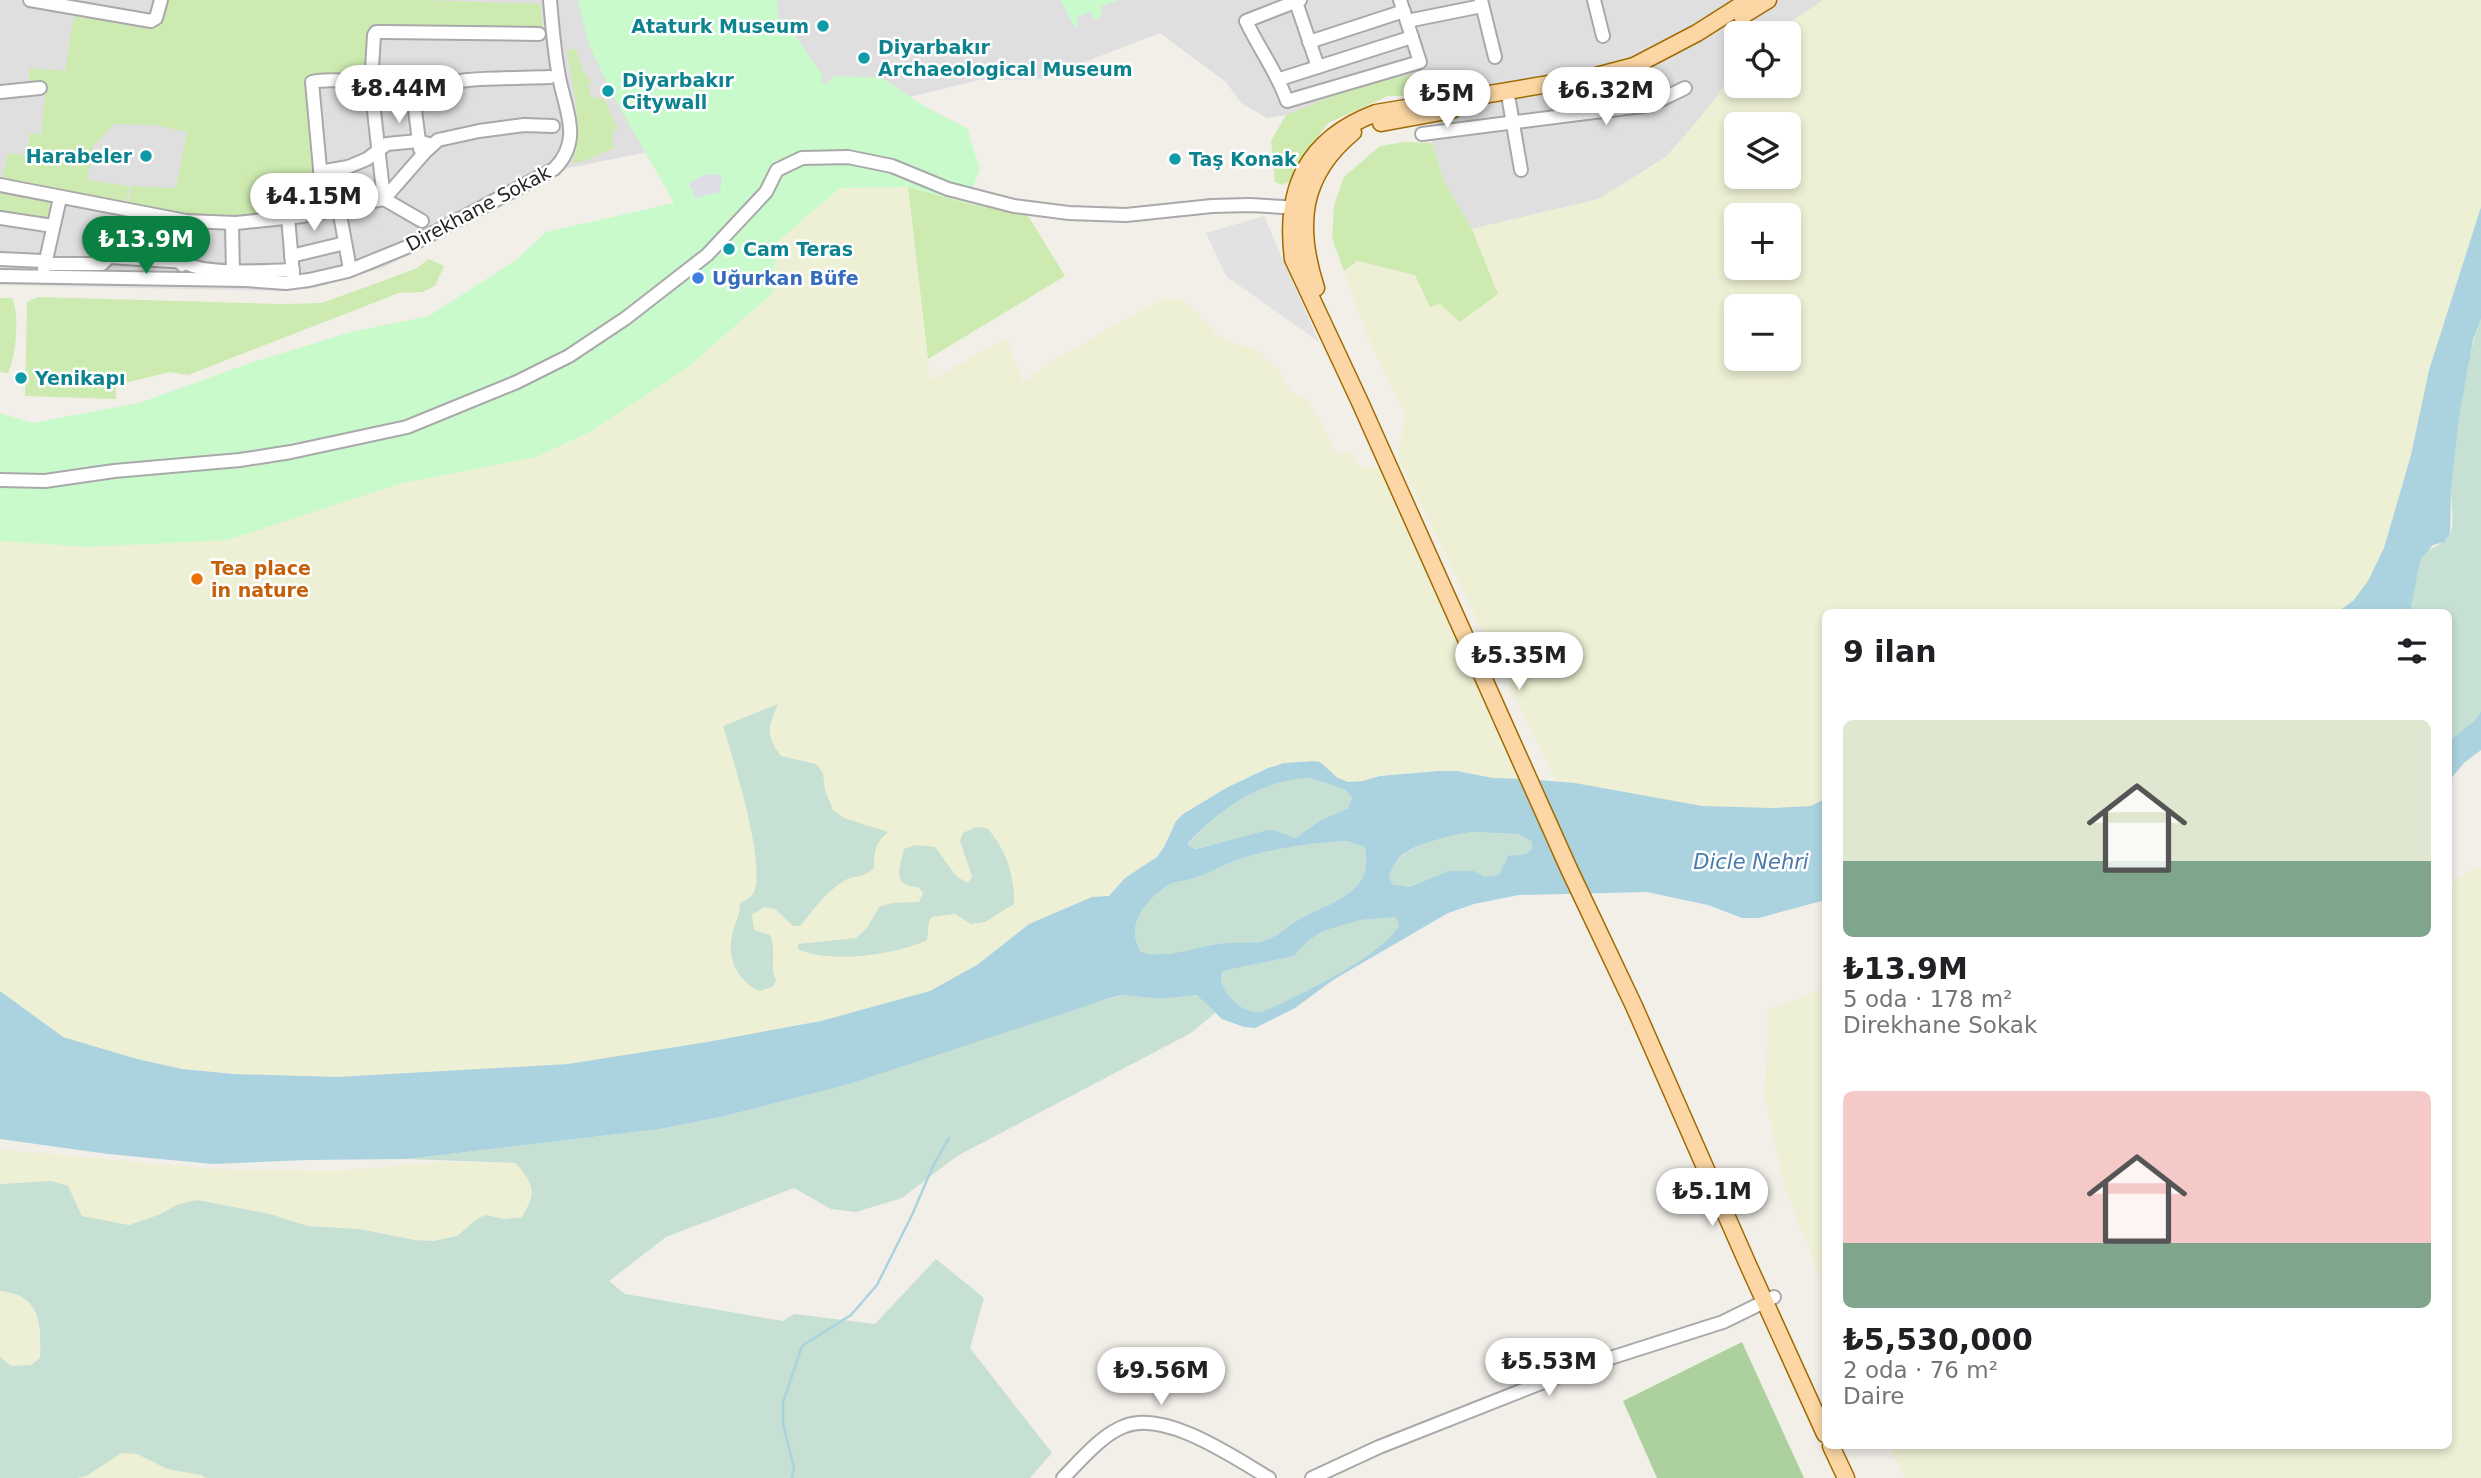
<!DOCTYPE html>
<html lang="tr">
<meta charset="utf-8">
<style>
:root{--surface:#fff;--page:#f6f6f6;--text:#202124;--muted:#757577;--accent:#0b8043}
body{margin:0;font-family:"DejaVu Sans",sans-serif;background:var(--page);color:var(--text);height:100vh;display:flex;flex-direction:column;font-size:26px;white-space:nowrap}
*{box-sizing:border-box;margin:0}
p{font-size:23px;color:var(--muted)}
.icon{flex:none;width:38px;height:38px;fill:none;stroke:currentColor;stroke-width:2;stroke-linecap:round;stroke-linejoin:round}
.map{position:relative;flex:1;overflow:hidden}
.panel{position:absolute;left:1822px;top:609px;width:630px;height:840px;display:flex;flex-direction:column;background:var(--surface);border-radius:10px;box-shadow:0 4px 10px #0003}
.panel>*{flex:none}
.fabs{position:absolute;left:1724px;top:21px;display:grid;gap:14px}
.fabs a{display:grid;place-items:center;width:77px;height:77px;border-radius:10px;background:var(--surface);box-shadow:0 4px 10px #0003;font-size:35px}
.price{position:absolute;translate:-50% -60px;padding:0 16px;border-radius:24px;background:#fff;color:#222;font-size:23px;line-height:46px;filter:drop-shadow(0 2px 4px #0008)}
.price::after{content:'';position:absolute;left:50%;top:42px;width:21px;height:16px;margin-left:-10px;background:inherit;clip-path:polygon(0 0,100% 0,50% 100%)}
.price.active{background:var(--accent);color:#fff}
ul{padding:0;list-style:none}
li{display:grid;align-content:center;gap:14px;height:371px;padding:0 21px}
li span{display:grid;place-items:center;height:217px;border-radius:10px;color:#555}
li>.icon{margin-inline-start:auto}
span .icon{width:126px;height:126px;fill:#fffc;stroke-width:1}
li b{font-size:30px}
h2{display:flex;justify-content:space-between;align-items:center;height:84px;padding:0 21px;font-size:30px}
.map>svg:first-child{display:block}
</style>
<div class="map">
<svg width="2481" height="1478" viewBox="0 0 2481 1478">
<rect width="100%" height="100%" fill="#f2efe9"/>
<polygon fill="#e0dfdf" points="0,0 1823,0 1775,33 1736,33 1736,71 1700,118 1666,157 1599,199 1472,229 1445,183 1432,143 1425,72 1286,115 1267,118 1241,103 1226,82 1160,33 1041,79 980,80 842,113 568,168 533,189 385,267 315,288 280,291 0,285"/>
<g fill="#eef0d5" fill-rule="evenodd">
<path d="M1823 0H2481V207L2429 370 2411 455 2384 548 2368 581 2354 600 2338 612H1825V799L1811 806 1773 808 1702 806 1556 781 1398 458 1405 412 1366 333 1344 271 1357 261 1416 275 1430 307 1440 304 1460 321 1498 293 1472 229 1599 199 1666 157 1700 118 1736 71V86H1788V33H1775ZM1736 124H1788V177H1736ZM1736 215H1788V268H1736ZM1736 306H1788V359H1736Z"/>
<polygon points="908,187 930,380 1007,339 1023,382 1050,362 1160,300 1178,298 1189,303 1219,337 1256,350 1279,371 1294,395 1306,397 1338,455 1350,452 1362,467 1379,467 1526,779 1493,778 1457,771 1438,771 1380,776 1363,781 1348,782 1338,778 1320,762 1284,763 1268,768 1228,787 1183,814 1176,821 1164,847 1157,857 1125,878 1109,896 1092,897 1029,924 977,965 930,991 821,1021 707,1042 568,1064 337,1077 234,1074 182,1069 137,1059 63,1037 0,991 0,541 89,547 228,540 399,484 536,457 590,432 687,368 773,294 776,243 840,188"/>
<polygon points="2481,867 2481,1478 1904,1478 1889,1446 2448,1446 2448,883"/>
<polygon points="1825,988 1825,1289 1784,1186 1765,1097 1768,1010"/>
<polygon points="0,1149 213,1169 336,1171 443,1162 516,1163 531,1181 532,1200 522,1217 504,1219 486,1215 478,1218 457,1236 433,1241 415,1240 359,1229 308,1226 270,1214 197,1200 179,1204 158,1215 129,1225 82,1216 77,1203 52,1181 0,1184"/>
<polygon points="0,1291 16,1292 28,1300 38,1316 40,1358 31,1365 11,1366 0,1357"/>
<polygon points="122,1453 137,1454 167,1469 201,1475 206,1478 78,1478 86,1476"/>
</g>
<g fill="#cdebb0">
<path d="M167 0H423L540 4 544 32 373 28 367 77H308L320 207 200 218 128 205 131 186 176 188 187 132 155 125 114 124 93 147 87 180 129 186 126 204 2 179 8 153 27 156 30 133 41 135 46 87 28 85 30 68 65 71 74 16 150 29C165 24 164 13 167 0Z"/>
<path d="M576 49 583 71 591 82 588 85 591 97 604 98 617 128 612 135 614 148 585 161 572 163C585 128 572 86 567 50Z"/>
<polygon points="1425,72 1427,96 1388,96 1328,123 1296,166 1291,181 1282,185 1275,182 1271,141 1286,115 1361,85"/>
<polygon points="1405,142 1432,143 1445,183 1472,229 1498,294 1460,322 1440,304 1430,307 1415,275 1357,261 1344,271 1332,238 1334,205 1344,177 1380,146"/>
<polygon points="908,187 966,203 1027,214 1065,276 928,359"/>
<polygon points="0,192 56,203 53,223 0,215"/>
<polygon points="429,259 444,266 435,286 423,292 399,293 188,375 170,372 116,385 116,399 25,396 27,302 38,297 282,304 322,303 415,269"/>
<path d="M0 298H12C20 314 16 356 8 373L0 372Z"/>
</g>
<polygon fill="#add19e" points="1742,1342 1804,1478 1657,1478 1623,1401"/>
<g fill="#c6e0d4">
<path d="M2481 319V711L2475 720 2448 742V612H2410C2413 600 2415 569 2420 559 2427 546 2447 546 2451 532 2455 517 2450 499 2451 483 2457 429 2462 370 2481 319Z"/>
<path d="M778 704C768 728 765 734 781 756L816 764 823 773 825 790 833 810 844 818 888 832C875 843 874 852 874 868 860 880 855 874 844 881 826 891 813 911 800 926H793L775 909 764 907 752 915 754 930 770 935C777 950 769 966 776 981L772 987 760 991C738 982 727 960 732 936 734 923 740 919 740 903 744 901 750 898 753 894 768 868 732 756 723 726Z"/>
<path d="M1310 778 1346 790 1352 798 1348 808 1319 821 1296 838 1274 830H1267L1195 849 1189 846 1188 844C1213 817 1246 788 1282 780 1291 778 1301 779 1310 778Z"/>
<path d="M976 827 987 828C1006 849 1015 876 1014 904L985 922 971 924 955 914 932 917 929 922 927 940C896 955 829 964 798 949V944L856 938 867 928 879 907 892 903 919 902 923 893 918 887C892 886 899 869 904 849L915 845 935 847 957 877 968 883 972 876 960 841 963 833Z"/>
<path d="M1471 832 1519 834 1533 842 1532 848 1526 854 1507 857 1500 875 1485 878 1474 871H1449L1409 887 1392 884 1389 876C1392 869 1395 862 1401 857 1414 844 1453 835 1471 832Z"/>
<path d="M1347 841 1365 847C1366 860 1368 872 1359 883 1344 902 1320 907 1300 919 1287 926 1278 937 1263 941 1251 945 1238 942 1226 943 1197 945 1170 960 1141 952 1124 926 1146 900 1168 885 1176 881 1186 881 1195 878 1210 873 1224 864 1240 859 1274 848 1312 843 1347 841Z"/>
<path d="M1396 917 1400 926C1381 956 1302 994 1269 1009 1265 1010 1262 1012 1258 1012 1242 1014 1213 986 1223 971L1294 956 1308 941 1323 931 1361 920Z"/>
<path d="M1124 995 1161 999 1197 995 1208 1004 1215 1013 1191 1033 957 1156 902 1198 856 1212 831 1209 794 1188 666 1237 609 1281 625 1294 783 1321 794 1314 875 1324 936 1259 984 1298 970 1348 1052 1453 1030 1478H206L201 1475 167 1469 137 1454 122 1453 86 1476 78 1478H0V1357L11 1366 31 1365 40 1358C41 1323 41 1295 0 1291V1184L52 1181 68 1186 82 1216 129 1225 158 1215 179 1204 197 1200 270 1214 308 1226 359 1229 415 1240 433 1241 457 1236 478 1218 486 1215 504 1219 522 1217C537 1192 534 1185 516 1163L407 1159 660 1129 725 1116 846 1085 1078 1007Z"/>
</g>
<g fill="#c8facc">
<polygon points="578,0 777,0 780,34 793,33 823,76 820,80 826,85 834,76 882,78 924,106 967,128 980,170 966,203 908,187 840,188 776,243 773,293 687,368 590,432 536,457 399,484 228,540 89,547 0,541 0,413 32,423 139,403 253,362 351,332 429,316 516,260 546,232 674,203 615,99 589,45"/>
<polygon points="1060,0 1119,0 1100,7 1102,16 1094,20 1091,11 1077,17 1078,25 1075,27"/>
</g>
<polygon fill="#e2e2e2" points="1264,216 1319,342 1226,276 1206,233"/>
<polygon fill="#dddde8" points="706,174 722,175 720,192 696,198 689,183"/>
<g fill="#aad3df" fill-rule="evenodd">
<polygon points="2481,207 2481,319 2473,340 2460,411 2451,487 2450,534 2444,542 2433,545 2420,560 2410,612 2338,612 2354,600 2368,581 2384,548 2411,455 2429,370"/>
<polygon points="2481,711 2481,750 2465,762 2448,782 2448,742 2475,720"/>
<path d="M1314 761 1320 762 1338 778 1348 782 1363 781 1380 776 1438 771H1457L1493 778 1526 779 1575 783 1702 806 1773 808 1811 806 1825 799V900L1759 918H1742L1708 905 1647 892 1519 895 1474 904 1448 913 1333 980 1295 1008 1255 1028 1244 1027 1222 1019 1197 995 1161 999 1123 995 1110 998 846 1085 725 1116 660 1129 407 1159 306 1160 213 1164 108 1154 0 1139V991L63 1037 137 1059 182 1069 234 1074 337 1077 568 1064 707 1042 821 1021 930 991 977 965 1029 924 1092 897 1109 896 1125 878 1157 857 1164 847 1176 821 1183 814 1228 787 1268 768 1284 763ZM1310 778 1346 790 1352 798 1348 808 1319 821 1296 838 1274 830H1267L1196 849 1189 846 1188 843C1222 808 1259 780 1310 778ZM1471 832 1519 834 1532 842V848L1526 854 1508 856 1499 875 1485 877 1474 871H1449L1409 887 1392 884 1389 876C1392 869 1395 862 1401 856 1414 844 1453 835 1471 832ZM1347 841 1365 847C1366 860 1368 872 1359 883 1344 902 1320 907 1300 919 1287 926 1278 937 1263 941 1251 945 1238 941 1226 943 1197 945 1170 960 1141 952 1124 926 1146 900 1168 885 1176 881 1186 881 1195 878 1210 873 1224 864 1240 859 1274 848 1312 843 1347 841ZM1396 917 1399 926C1381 956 1302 994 1269 1009 1265 1010 1262 1012 1258 1012 1242 1014 1213 986 1223 971L1294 956 1308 941 1323 931 1361 920Z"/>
</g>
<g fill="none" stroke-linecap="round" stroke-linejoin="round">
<polyline stroke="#aad3df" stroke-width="2.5" points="792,1478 794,1468 783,1423 783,1402 802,1346 851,1315 877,1285 912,1215 933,1166 949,1138"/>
<g stroke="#a9a9a9" stroke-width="16">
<g id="minor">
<polyline points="30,0 151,21 156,18 161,0"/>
<path d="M1300 0 1246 21C1259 49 1277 72 1287 101L1420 62 1400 0"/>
<polyline points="1481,0 1495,57"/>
<polyline points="1594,0 1603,36"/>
<polyline points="1296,2 1318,67"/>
<polyline points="1407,21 1482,6"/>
<polyline points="1309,42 1404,11"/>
<polyline points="1280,79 1412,37"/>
<polyline points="412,87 420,149"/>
<polyline points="0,92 40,88"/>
<polyline points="1509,101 1521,170"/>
<polyline points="1422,134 1650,105 1685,88"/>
<polyline points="320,172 348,167 367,159 387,144 418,141 432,145"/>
<polyline points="0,185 186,221 236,223 303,216 384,199 425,152 438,140 479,131 524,125 553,126"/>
<polyline points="339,209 349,264"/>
<path d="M324 212 312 82C337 76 381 87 409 87 430 87 448 82 468 80 495 78 523 78 550 77"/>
<polyline points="288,217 293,275"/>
<polyline points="0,218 53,226"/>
<polyline points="422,221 384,199 371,85 374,35 376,32 385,32 539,34"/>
<polyline points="232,223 233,274"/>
<polyline points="291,256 345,243"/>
<path d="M0 259 43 261 45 264H102L109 257 186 262C197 275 273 271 293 270"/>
<polyline points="182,265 186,221"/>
<polyline points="44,269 60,198"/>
<path d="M0 276 245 280 286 283 309 280 348 271 407 247 554 169C585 138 563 107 558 71 554 48 552 24 550 0"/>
<polyline points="0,480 45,481 114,471 240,460 291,452 407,427 517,382 569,356 626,318 707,255 766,192 777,170 802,158 848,157 892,166 948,189 1014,206 1069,213 1126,215 1212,206 1250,205 1301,208"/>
<path d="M1063 1478C1080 1461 1102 1434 1125 1426 1166 1410 1235 1458 1269 1478"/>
<polyline points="1312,1478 1379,1447 1579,1368 1723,1322 1774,1297"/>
</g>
</g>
<g stroke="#a06b00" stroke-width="19">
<g id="major">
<path d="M1749 0 1697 33 1634 66 1596 76 1376 113C1307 139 1284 188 1293 259L1359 400 1569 869 1634 1006 1749 1267 1825 1434"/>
<polyline points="1742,16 1768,0"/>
<polyline points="1381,123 1452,110"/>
<path d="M1316 288C1296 226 1300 176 1353 132"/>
<polyline points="1831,1446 1846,1478"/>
</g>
</g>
<use href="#minor" stroke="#fff" stroke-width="12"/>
<use href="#major" stroke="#fcd6a4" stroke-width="16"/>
</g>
<g fill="#0f9aa8" stroke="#fff" stroke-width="2.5">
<circle cx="823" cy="26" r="7"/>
<circle cx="864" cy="58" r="7"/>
<circle cx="608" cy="91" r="7"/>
<circle cx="146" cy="156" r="7"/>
<circle cx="1175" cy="159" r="7"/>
<circle cx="729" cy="249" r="7"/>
<circle cx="21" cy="378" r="7"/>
</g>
<circle fill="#3f7fe0" stroke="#fff" stroke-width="2.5" cx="698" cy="278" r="7"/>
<circle fill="#e8710a" stroke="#fff" stroke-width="2.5" cx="197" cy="579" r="7"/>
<g text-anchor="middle" stroke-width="5" stroke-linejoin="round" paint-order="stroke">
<g font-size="19" font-weight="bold" fill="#0d838f" stroke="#fff" text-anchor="start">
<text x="809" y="33" text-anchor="end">Ataturk Museum</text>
<text x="878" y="54">Diyarbakır<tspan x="878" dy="22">Archaeological Museum</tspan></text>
<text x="622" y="87">Diyarbakır<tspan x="622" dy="22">Citywall</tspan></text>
<text x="132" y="163" text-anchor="end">Harabeler</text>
<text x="1189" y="166">Taş Konak</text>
<text x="743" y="256">Cam Teras</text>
<text x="35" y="385">Yenikapı</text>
</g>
<g font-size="19" fill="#222" stroke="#fff">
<text transform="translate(478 208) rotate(-28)" y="7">Direkhane Sokak</text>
</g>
<g font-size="19" font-weight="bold" fill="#366cbe" stroke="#fff" text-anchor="start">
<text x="712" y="285">Uğurkan Büfe</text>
</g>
<g font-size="19" font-weight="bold" fill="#c56008" stroke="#fff" text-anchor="start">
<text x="211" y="575">Tea place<tspan x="211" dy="22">in nature</tspan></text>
</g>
<g font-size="21" font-style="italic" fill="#4a7aab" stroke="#fff">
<text x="1751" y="869">Dicle Nehri</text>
</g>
</g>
</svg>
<div class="fabs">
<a><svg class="icon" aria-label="locate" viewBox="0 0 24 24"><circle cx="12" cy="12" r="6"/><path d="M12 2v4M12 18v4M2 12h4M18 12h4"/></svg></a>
<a><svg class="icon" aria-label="layers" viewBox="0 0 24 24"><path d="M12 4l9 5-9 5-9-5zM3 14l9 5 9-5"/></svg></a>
<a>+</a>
<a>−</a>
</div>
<b class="price" style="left:399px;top:125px">₺8.44M</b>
<b class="price" style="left:1606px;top:127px">₺6.32M</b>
<b class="price" style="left:1447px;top:130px">₺5M</b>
<b class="price" style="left:314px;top:233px">₺4.15M</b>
<b class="price active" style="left:146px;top:276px">₺13.9M</b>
<b class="price" style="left:1519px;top:692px">₺5.35M</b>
<b class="price" style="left:1712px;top:1228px">₺5.1M</b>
<b class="price" style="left:1549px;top:1398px">₺5.53M</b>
<b class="price" style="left:1161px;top:1407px">₺9.56M</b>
<section class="panel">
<h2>9 ilan<svg class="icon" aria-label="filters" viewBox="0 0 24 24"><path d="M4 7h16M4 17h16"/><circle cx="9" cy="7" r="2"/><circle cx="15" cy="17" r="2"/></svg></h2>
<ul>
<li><span style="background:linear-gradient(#dfe7d0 65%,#7fa58c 0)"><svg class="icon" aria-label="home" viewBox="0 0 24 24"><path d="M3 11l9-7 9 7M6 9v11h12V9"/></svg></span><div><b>₺13.9M</b><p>5 oda · 178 m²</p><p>Direkhane Sokak</p></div></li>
<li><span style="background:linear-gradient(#f6c9c9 70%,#7fa58c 0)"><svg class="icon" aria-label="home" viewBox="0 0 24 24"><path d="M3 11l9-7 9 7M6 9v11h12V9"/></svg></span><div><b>₺5,530,000</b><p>2 oda · 76 m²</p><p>Daire</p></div></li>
</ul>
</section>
</div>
